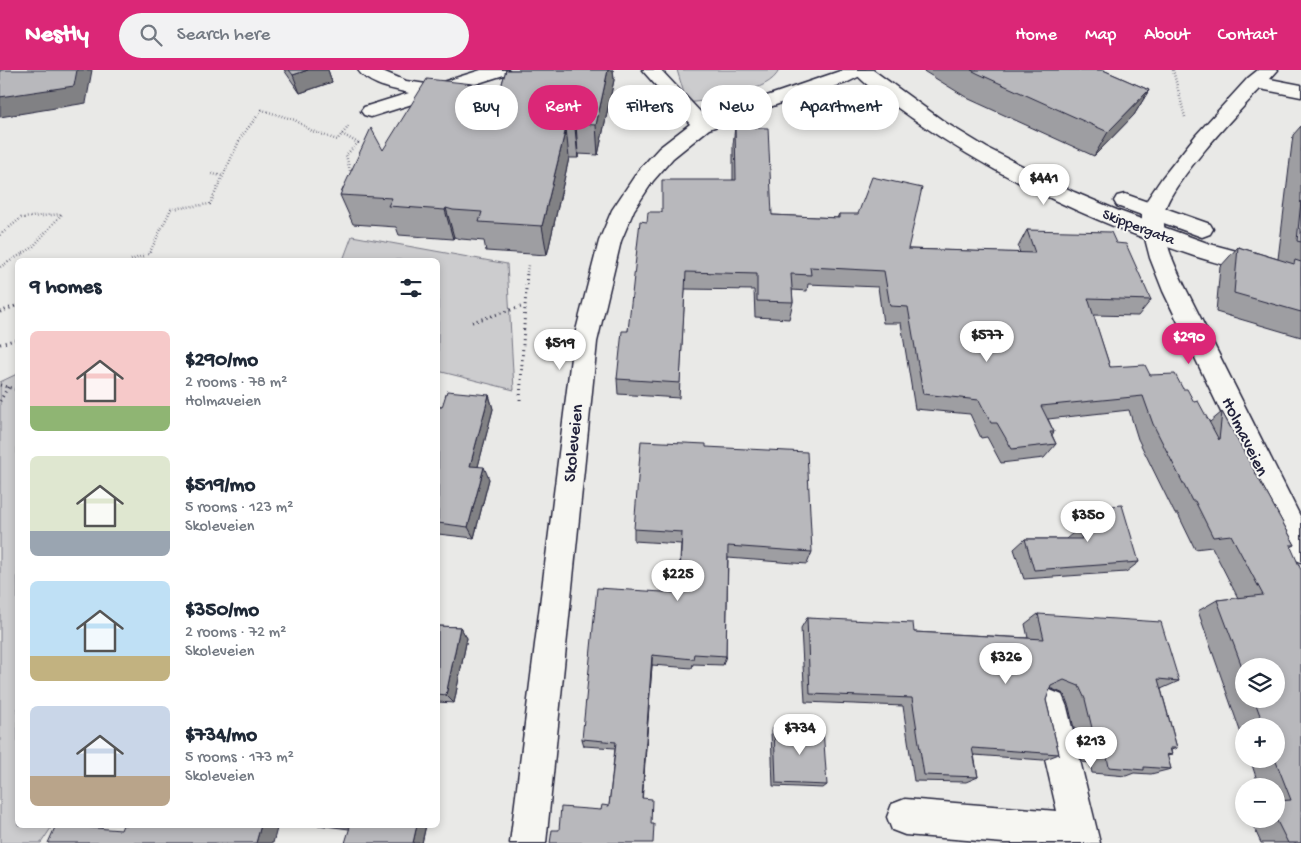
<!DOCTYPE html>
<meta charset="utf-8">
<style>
:root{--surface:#fff;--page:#f2f2f3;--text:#1f2937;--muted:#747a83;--accent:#db2777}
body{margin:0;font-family:"Gochi Hand",sans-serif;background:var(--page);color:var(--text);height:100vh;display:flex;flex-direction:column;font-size:19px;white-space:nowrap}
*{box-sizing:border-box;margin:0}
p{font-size:16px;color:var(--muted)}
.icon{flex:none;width:28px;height:28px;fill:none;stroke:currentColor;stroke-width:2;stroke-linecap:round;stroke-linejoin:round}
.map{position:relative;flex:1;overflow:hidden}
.side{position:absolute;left:15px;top:188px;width:425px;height:570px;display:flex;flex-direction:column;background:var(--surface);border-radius:8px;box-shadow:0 2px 8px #0003}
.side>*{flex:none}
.guide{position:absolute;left:455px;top:15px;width:475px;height:45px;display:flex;gap:10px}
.controls{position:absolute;left:1235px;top:588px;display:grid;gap:10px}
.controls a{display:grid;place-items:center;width:50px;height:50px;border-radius:50%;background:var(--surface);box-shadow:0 2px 8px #0003;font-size:25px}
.price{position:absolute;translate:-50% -42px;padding:0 11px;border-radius:18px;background:#fff;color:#222;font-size:16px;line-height:32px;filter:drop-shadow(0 1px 2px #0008)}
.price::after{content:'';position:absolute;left:50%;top:30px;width:15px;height:11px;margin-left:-8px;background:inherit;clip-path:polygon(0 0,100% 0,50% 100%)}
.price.current{background:var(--accent);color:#fff}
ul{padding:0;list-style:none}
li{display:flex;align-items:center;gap:15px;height:125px;padding:0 15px}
li span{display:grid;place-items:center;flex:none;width:140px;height:100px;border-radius:8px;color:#555}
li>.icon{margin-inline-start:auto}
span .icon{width:60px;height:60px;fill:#fffc;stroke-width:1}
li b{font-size:21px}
h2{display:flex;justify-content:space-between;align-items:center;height:60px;padding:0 15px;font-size:21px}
.tag{padding:0 18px;border-radius:22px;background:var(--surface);box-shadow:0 2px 8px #0003;font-size:18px;line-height:45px}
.tag.current{background:var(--accent);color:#fff}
header{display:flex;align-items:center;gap:30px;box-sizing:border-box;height:70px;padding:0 25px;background:var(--accent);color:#fff}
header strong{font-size:24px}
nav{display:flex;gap:28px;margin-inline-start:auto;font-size:18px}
.search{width:350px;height:45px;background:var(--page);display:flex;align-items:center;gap:12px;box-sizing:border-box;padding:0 18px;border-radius:28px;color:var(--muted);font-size:19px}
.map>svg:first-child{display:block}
</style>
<header>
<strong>Nestly</strong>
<div class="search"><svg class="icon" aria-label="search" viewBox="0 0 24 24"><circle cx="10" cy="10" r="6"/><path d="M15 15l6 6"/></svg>Search here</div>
<nav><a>Home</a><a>Map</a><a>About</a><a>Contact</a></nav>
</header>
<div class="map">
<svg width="1301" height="773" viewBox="0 0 1301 773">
<rect width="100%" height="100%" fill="#e9e9e7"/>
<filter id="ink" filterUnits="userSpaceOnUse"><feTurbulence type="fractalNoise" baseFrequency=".02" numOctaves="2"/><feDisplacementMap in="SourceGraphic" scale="10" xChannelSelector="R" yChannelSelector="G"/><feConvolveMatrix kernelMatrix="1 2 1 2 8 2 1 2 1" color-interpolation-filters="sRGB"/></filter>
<g filter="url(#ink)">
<g fill="#ccccce" stroke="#777784">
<path d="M677 0H779C770 23 710 30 687 33Z"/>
<polygon points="352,166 507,194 514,320 438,301 438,190 343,190"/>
<polygon points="17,304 18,755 53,755 41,773 0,773 0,312"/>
</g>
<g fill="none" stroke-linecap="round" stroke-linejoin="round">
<g stroke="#22223b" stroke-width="3">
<g id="minor">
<path d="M358 0H380L406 11 433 15 481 0H509L507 4 371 47 364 45 361 41 364 37 409 23C393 19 368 15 358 0Z"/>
<polygon points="642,0 661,0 705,47 843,0 866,0 864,4 846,13 784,32 709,59 673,88 653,111 634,140 621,171 597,272 546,773 510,773 573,272 599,171 612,140 638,101 659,78 690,54"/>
<path d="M1258 0H1278L1270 9 1301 15V27L1260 19C1240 40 1165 119 1164 145 1162 171 1176 198 1187 221L1301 448V492L1291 488 1163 221 1150 188 1142 157V143L1147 130 1162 108 1196 65 1248 8Z"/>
<polygon points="1050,620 1062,625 1067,637 1100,773 1004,773 905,765 892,760 887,747 892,734 905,729 1057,741 1033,637 1038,625"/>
</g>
</g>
<g stroke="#22223b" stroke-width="3">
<g id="major">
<path d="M853 0H873L946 53 987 78 1074 122 1119 141 1210 174 1301 198V214C1266 205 1229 197 1194 186 1095 153 998 108 912 48 896 36 864 16 853 0Z"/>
<polygon points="1125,124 1210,154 1213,159 1210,164 1202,167 1117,136 1114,131 1117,126"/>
</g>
</g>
<g stroke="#22223b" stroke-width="2.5" stroke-dasharray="0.5 2.5" stroke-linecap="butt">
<polyline points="1173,0 1185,47"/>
<polyline points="342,64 358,73 346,85 351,105"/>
<polyline points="212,104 223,106"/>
<polyline points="0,165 21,148 62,144 32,178 0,197"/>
<polyline points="131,190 149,184 171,139 210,134 241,67 262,40 295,50 312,61 337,70 349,56"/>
<polyline points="527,202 528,195"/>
</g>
<g stroke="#22223b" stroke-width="3" stroke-dasharray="1 4" stroke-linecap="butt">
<polyline points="0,242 18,235"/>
<polyline points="472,252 524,236"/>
<polyline points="0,274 18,269"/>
<polyline points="0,315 18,320"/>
<polyline points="520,330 527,201"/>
<polyline points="0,331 8,317"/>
</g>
<use href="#minor" fill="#f6f6f2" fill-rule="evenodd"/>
<use href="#major" fill="#f6f6f2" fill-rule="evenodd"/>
</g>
<g fill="#9e9ea2" stroke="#22223b" fill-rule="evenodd">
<polygon points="284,0 328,0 332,12 300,23"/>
<polygon points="506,0 613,0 614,10 598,85 578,84 578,88 569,88 547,185 486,181 484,171 461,169 454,167 453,169 399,165 396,157 353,154 340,125 383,80 501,17"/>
<polygon points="922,0 1103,0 1149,20 1134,45 1094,86 969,29"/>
<polygon points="1301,56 1301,267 1216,242 1220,197 1238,177 1278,189 1293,65"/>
<path d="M735 57 772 145 837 148 839 144 908 179 1020 183 1018 177 1027 160 1116 173 1151 230 1138 246 1093 245 1110 297 1150 305 1183 319 1194 332 1210 352 1222 342 1295 475 1291 477 1301 773H1261L1250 749H1276V716H1259L1250 689H1276V656H1244V672L1198 541 1217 530 1238 528 1212 477 1195 479 1178 444H1175L1138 369 1129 340 1048 349 1054 362 1052 365 1056 374 1044 388 1001 393 987 367 981 368 970 344 915 339 901 253H883L878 217 808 214 807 221 792 220 793 232 789 249 755 247 754 220 685 219 679 328 618 324 617 309 628 261 647 152 661 142 733 110V75ZM1244 596 1276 629H1244Z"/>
<polygon points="489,325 493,339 478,396 489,409 474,468 438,464 438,337 442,337"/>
<polygon points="706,377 812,482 807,494 728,488 726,586 723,595 693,594 692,598 652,595 642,728 559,760 609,736 615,678 584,676 582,669 678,523 681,474 634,471 634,459"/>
<polygon points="1078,439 1139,492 1126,502 1024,509 1014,479 1025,469 1066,469 1073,463 1067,450"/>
<polygon points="1038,544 1179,611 1161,619 1177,678 1171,680 1172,685 1167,686 1171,699 1151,704 1134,703 1126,706 1092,703 1090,693 1082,692 1069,637 1064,624 1050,618 1046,630 1059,684 1043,690 974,685 978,707 966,712 914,711 903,636 805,632 801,558 807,548 914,562 1028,568 1025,554"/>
<polygon points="438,556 460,557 467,568 454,633 438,632"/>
<polygon points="774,657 827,715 823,718 773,716 771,661"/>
<polygon points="318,755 426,755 422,773 349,759"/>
</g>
<g fill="#818184" stroke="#22223b">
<polygon points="77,0 92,0 86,33 0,47 0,27"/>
<polygon points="308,0 328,0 332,12 300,23 293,5"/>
<polygon points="608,0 613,0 614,10 598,85 596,55"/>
<polygon points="1149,20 1134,45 1094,86 1108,62"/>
<polygon points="576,54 578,84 578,88 575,58"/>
<polygon points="566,58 569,88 547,185 542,156"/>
<polygon points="446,138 454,167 453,169 445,140"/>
<polygon points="489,325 493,339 475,408 470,396"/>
<polygon points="484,397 489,409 474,468 468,457"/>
<polygon points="460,557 467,568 454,633 446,625"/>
<polygon points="652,585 652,595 642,733 642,728"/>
<polygon points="261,755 278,755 273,773 256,773"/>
<polygon points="417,755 426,755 422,773 413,773"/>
</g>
<g fill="#b8b8bc" stroke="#22223b">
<polygon points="0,0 77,0 74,16 0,27"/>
<polygon points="289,0 308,0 293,5"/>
<polygon points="506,0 608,0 596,55 576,54 575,58 566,58 542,156 479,152 482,142 453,140 446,138 445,140 388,136 392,128 340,125 371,58 383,80 427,9 501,17"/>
<polygon points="971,0 1103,0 1149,20 1108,62 979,4"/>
<polygon points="735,57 768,58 772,145 839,148 839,144 858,144 872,107 922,118 908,179 1035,183 1027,160 1111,162 1116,173 1126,174 1151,230 1088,228 1110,297 1145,295 1150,305 1175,304 1183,319 1187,319 1194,332 1198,331 1219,370 1222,342 1295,475 1290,475 1301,500 1301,773 1288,773 1276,749 1276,731 1291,730 1275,689 1276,689 1276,656 1264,656 1254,629 1276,629 1276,596 1244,596 1244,602 1217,530 1263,525 1231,465 1213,467 1195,431 1192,431 1153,354 1143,326 1041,336 1054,362 1050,362 1056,374 1012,379 997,353 991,353 979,330 923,324 908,237 890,236 884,201 810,197 811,205 791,204 793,232 757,231 757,204 686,202 680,313 617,309 622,261 628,261 640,151 647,152 648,142 662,142 662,110 736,110"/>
<polygon points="1301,131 1301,172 1297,171"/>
<polygon points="1238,177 1294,194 1295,190 1301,192 1301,242 1234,223"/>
<polygon points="447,321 489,325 470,396 484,397 468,457 438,453 438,337 442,337"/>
<polygon points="641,371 706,374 706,377 807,382 812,482 728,476 726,586 694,584 693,589 652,585 642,728 652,729 651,754 654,754 653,773 550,773 552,760 559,760 561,737 601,740 602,735 609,736 616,672 582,669 597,518 679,523 682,462 634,459"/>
<polygon points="1122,435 1139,492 1034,500 1025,469 1082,469 1078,458 1087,457 1078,439"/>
<polygon points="1038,544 1161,552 1179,611 1158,609 1177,678 1170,678 1172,685 1167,684 1171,699 1144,697 1144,700 1109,697 1107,687 1099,687 1085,629 1079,616 1064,610 1051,616 1046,630 1059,684 972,678 978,707 924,705 912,628 810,624 807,548 913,553 914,562 1044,569"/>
<polygon points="438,556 460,557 446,625 438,624"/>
<polygon points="774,657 823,659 827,715 776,713"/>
<polygon points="56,755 121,760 123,755 261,755 256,773 48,773"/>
<polygon points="333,755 417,755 413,773 345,773 350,757"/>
</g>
</g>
<g text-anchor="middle" stroke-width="4" stroke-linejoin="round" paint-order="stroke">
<g font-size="15" fill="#22223b" stroke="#f6f6f2">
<text transform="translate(1139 156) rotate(21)" y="5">Skippergata</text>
</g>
<g font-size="18" fill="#22223b" stroke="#f6f6f2">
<text transform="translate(1246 366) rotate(64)" y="6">Holmaveien</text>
<text transform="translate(572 373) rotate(-84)" y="6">Skoleveien</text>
</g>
</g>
</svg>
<div class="controls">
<a><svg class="icon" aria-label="layers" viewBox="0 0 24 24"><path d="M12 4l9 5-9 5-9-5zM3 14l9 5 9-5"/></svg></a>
<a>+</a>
<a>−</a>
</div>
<b class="price" style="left:1044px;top:136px">$441</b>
<b class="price" style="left:987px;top:293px">$577</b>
<b class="price current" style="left:1189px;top:295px">$290</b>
<b class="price" style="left:560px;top:301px">$519</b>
<b class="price" style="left:1088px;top:473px">$350</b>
<b class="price" style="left:678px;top:532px">$225</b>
<b class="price" style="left:1006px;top:615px">$326</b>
<b class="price" style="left:800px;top:686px">$734</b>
<b class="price" style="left:1091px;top:699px">$213</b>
<div class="guide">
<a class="tag">Buy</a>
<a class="tag current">Rent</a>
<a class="tag">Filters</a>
<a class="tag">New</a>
<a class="tag">Apartment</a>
</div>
<section class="side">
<h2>9 homes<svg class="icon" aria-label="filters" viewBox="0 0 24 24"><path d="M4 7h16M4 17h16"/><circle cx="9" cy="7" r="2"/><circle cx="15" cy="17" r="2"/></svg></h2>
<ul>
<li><span style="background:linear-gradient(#f6c9c9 75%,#8fb573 0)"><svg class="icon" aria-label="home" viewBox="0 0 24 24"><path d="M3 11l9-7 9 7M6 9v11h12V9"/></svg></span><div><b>$290/mo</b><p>2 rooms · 78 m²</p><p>Holmaveien</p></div></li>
<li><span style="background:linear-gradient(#dfe7d0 75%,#9aa5b1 0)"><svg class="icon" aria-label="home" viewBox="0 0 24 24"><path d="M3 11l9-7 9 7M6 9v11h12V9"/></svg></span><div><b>$519/mo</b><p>5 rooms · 123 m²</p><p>Skoleveien</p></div></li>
<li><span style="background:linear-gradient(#bfe0f5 75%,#c2b280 0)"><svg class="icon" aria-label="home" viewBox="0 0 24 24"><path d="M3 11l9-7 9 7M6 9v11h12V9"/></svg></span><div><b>$350/mo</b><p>2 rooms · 72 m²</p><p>Skoleveien</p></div></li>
<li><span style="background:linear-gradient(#c9d6e8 70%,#b9a48a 0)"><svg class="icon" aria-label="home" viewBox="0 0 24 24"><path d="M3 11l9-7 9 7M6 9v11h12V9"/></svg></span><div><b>$734/mo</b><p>5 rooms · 173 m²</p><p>Skoleveien</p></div></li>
</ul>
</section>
</div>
